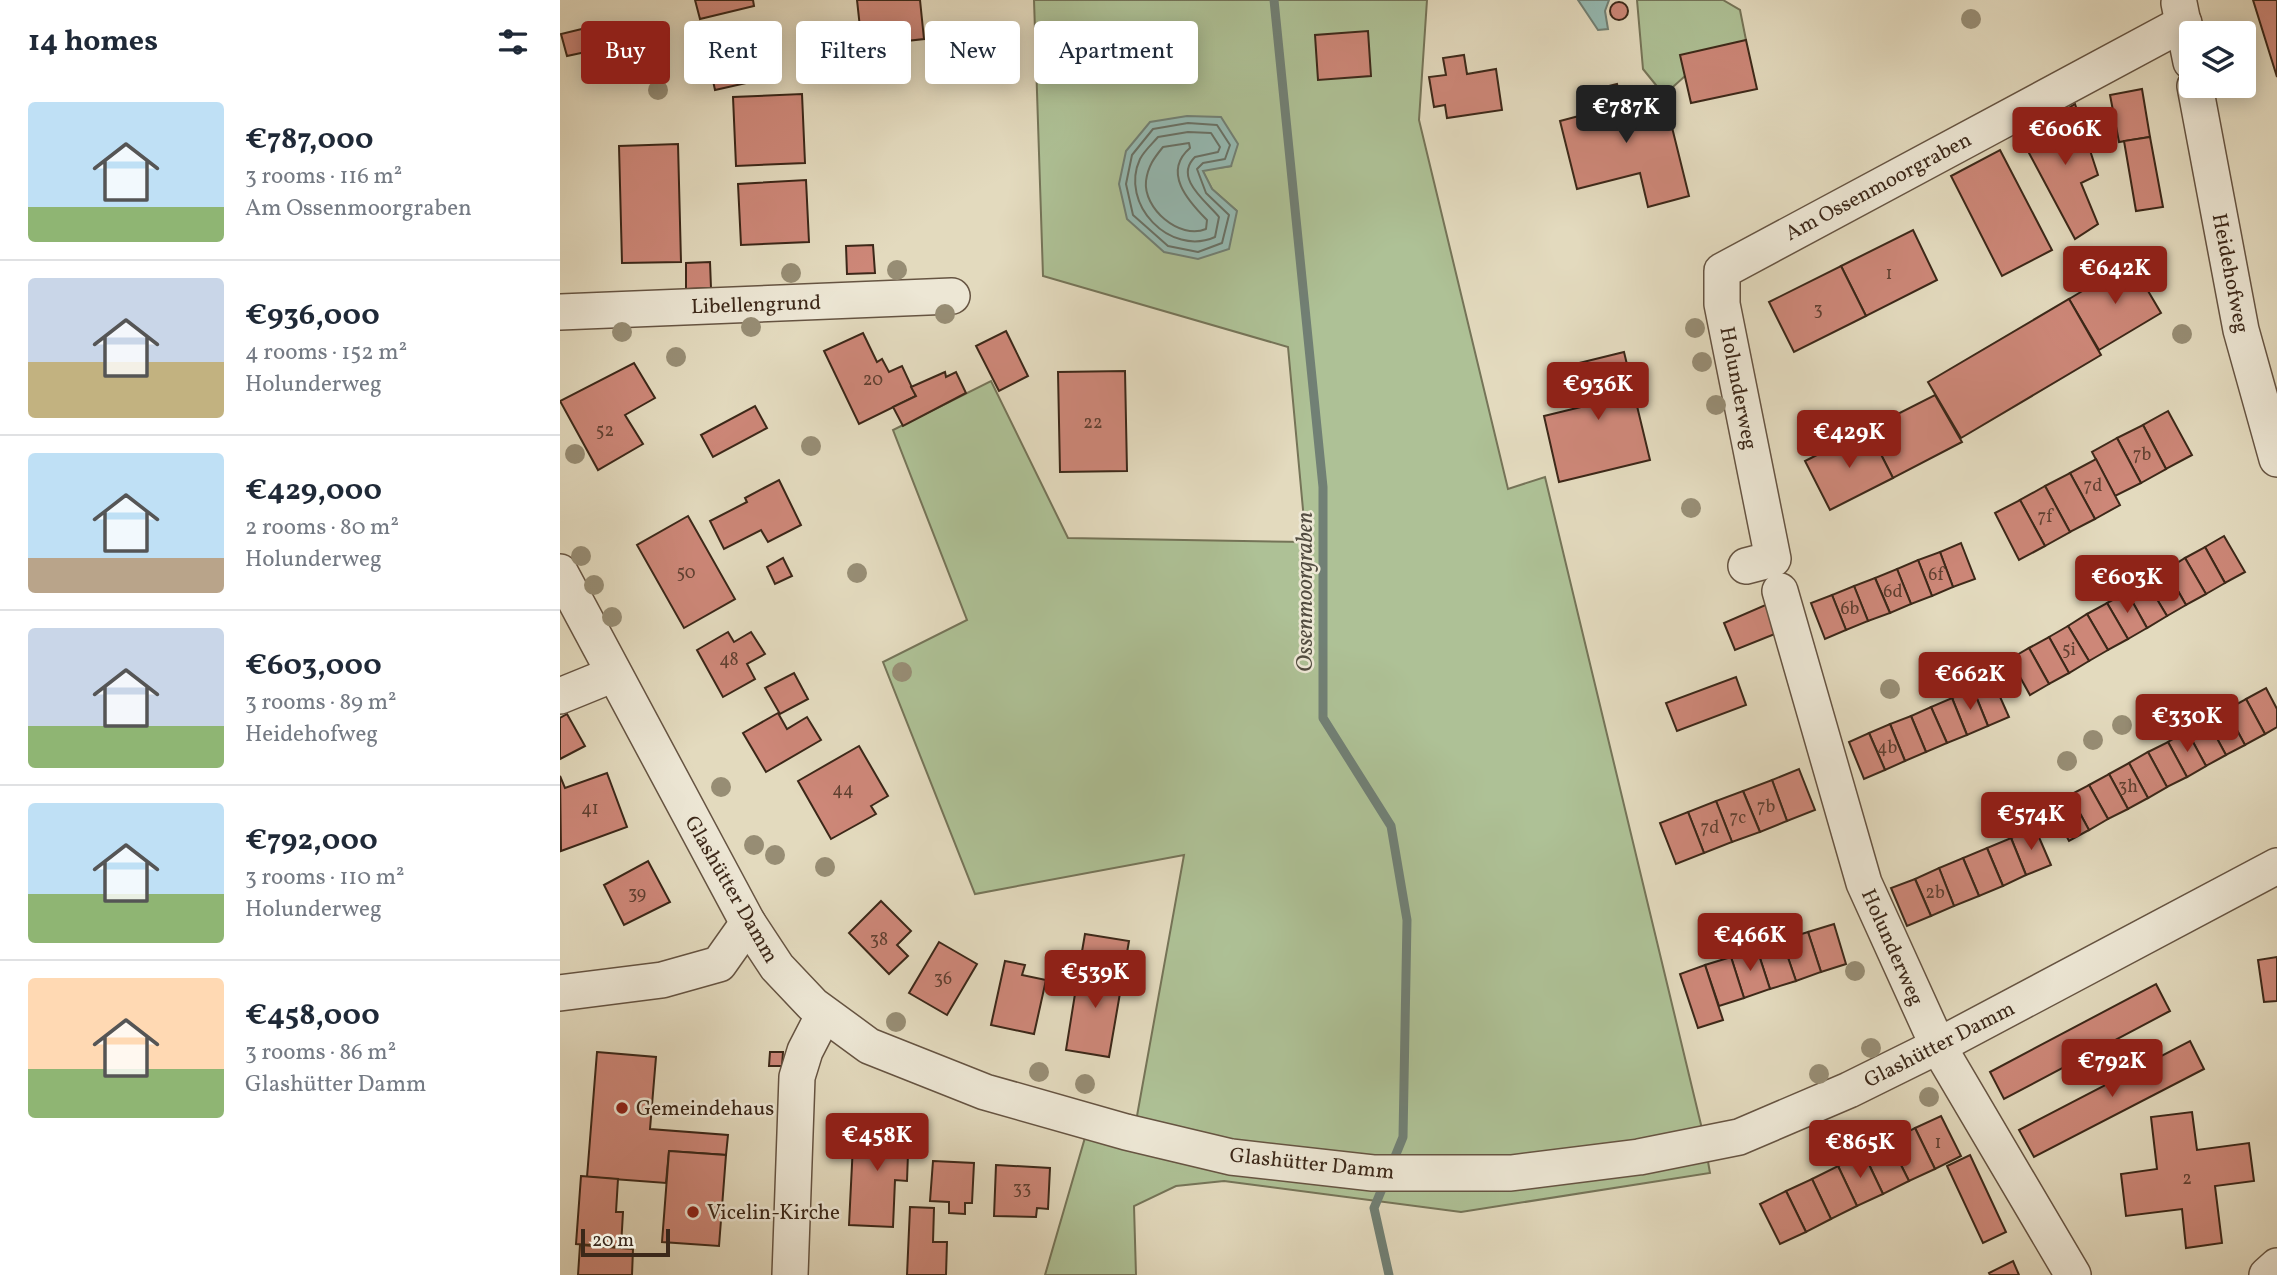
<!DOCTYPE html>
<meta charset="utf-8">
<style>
:root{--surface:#fff;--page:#f6f6f7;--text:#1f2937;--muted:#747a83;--line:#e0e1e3;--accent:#8f2418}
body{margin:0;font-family:Vollkorn,serif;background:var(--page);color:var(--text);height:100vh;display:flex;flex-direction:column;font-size:26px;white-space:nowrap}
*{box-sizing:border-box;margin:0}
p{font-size:23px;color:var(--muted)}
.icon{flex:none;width:38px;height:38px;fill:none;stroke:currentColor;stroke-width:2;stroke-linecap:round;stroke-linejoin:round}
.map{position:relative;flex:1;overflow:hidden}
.drawer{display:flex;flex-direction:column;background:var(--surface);width:560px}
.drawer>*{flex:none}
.guide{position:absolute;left:21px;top:21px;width:665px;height:63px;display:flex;gap:14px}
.controls{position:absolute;left:1619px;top:21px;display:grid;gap:14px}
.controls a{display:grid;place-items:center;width:77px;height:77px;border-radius:7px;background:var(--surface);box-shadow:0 4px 18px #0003;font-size:35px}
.scale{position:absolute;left:21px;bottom:18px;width:89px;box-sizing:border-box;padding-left:7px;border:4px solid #3c2819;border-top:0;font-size:19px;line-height:24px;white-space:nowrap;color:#3c2819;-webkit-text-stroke:5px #ede7d5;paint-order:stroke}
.price{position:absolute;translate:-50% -60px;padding:0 16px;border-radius:7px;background:var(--accent);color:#fff;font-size:23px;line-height:46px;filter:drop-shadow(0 2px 4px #0008)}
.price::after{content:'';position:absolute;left:50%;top:42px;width:21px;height:16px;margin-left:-10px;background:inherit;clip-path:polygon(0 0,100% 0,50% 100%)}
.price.current{background:#222;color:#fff}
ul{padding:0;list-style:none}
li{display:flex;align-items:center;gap:21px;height:175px;padding:0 28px}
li+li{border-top:2px solid var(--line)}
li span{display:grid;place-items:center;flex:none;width:196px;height:140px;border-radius:7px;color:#555}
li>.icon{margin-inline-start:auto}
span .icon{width:84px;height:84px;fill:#fffc;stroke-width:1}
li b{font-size:30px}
h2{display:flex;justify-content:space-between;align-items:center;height:84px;padding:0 28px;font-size:30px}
.pill{padding:0 24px;border-radius:7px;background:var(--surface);box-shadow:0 4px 18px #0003;font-size:24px;line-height:63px}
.pill.current{background:var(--accent);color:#fff}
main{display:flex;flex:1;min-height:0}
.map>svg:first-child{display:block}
</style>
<main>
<section class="drawer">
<h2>14 homes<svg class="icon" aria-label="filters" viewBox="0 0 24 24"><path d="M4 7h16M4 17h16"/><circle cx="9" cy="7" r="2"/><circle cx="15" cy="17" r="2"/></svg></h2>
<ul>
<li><span style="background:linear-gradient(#bfe0f5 75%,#8fb573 0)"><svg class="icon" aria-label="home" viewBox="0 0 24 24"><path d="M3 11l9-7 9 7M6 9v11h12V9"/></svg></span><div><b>€787,000</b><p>3 rooms · 116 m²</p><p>Am Ossenmoorgraben</p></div></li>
<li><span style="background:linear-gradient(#c9d6e8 60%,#c2b280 0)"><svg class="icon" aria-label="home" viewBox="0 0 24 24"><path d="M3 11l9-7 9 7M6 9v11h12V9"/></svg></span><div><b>€936,000</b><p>4 rooms · 152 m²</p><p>Holunderweg</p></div></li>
<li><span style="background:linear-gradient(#bfe0f5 75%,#b9a48a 0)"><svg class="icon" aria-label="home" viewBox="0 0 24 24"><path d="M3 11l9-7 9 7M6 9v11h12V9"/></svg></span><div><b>€429,000</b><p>2 rooms · 80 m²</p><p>Holunderweg</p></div></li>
<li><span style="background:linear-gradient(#c9d6e8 70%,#8fb573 0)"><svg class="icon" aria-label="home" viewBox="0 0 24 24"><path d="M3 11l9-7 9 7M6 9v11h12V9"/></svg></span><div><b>€603,000</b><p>3 rooms · 89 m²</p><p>Heidehofweg</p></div></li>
<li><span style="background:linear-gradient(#bfe0f5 65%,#8fb573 0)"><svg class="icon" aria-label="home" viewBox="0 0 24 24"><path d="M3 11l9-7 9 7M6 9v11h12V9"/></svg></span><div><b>€792,000</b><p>3 rooms · 110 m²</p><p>Holunderweg</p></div></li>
<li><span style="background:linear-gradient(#ffd9b3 65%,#8fb573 0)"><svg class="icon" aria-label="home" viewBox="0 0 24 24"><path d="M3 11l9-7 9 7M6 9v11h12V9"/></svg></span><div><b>€458,000</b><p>3 rooms · 86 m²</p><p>Glashütter Damm</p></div></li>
</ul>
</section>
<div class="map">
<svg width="1717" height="1275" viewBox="0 0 1717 1275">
<rect width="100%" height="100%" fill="#e3dabe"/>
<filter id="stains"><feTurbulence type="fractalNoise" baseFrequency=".00286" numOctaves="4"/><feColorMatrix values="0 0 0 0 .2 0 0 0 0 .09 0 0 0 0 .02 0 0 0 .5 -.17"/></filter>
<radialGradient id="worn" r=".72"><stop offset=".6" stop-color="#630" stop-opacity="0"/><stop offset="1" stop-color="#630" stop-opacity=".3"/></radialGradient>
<g fill="#aec196" stroke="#757458" stroke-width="2" fill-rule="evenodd">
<path d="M474 0H867L859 120 948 489 985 477 1143 1133 1150 1173 901 1212 664 1181 616 1186 574 1206 576 1275H485L531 1117 575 1127 624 855 415 894 323 662 407 620 333 430 431 381 508 538 746 542 728 347 483 276ZM566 151 672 166 642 170 652 189 677 211Z"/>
<polygon points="1077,0 1163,0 1180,10 1186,40 1125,76 1104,95 1083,69"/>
</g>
<g fill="#95bab3" stroke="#718075" stroke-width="2">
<polygon points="1018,0 1049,0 1045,11 1048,29 1038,30"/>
<polygon points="627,116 661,117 678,144 671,166 643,171 652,189 677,211 669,249 638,259 604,252 567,219 559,184 566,151 590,122"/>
</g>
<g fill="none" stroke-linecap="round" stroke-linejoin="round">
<g stroke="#687166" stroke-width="2">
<polygon points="628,123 657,125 670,145 665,159 643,163 637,169 646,193 669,215 662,243 638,252 608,246 573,215 566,184 572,155 593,129"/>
<path d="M628 132 651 133 660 147 658 152 635 157C613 178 647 202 659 217L655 237C610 257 559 204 580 159 584 151 592 144 598 137Z"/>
<path d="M629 143 630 148C602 172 628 201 647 220L646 229C619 240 583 208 586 181 588 166 594 158 603 147Z"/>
</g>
<g stroke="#718075" stroke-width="9">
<polyline points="714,0 763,487 763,718 831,826 847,920 843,1137 832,1164"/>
<polyline points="824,1184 814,1208 829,1275"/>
</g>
</g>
<g fill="#cd8778" stroke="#3c2819" stroke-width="2">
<polygon points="135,0 193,0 194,6 140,19"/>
<polygon points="297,0 360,0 364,39 302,46"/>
<polygon points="1693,0 1717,0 1717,77"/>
<circle cx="1059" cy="11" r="9"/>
<polygon points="202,26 213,77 155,90 144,39"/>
<polygon points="30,27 35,50 7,56 1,34"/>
<polygon points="808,31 811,76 758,80 755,35"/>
<polygon points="1186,40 1197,89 1131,103 1120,55"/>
<polygon points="904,55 907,74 936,69 942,110 887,118 885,105 874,107 869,77 886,75 883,58"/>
<polygon points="1057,84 1062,105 1104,95 1129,196 1088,207 1080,173 1017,189 1000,121 1034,112 1029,91"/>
<polygon points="1582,89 1590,137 1559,142 1550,95"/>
<polygon points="242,94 245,163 176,166 173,97"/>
<polygon points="1515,104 1538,175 1521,183 1538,224 1515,239 1461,138"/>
<polygon points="1590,137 1603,207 1576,211 1564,141"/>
<polygon points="118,144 121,262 62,263 59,146"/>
<polygon points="1440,150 1492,250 1442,276 1391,176"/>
<polygon points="246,180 249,242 181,245 178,184"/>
<polygon points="1353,230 1377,280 1306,316 1281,266"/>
<polygon points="313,245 315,273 287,274 286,246"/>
<polygon points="150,262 151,288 126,289 126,263"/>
<polygon points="1571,262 1601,313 1539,350 1509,299"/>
<polygon points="1281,266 1306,316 1234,352 1209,302"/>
<polygon points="1509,299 1541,355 1401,438 1368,382"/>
<polygon points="446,331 468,376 439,391 416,346"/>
<polygon points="303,333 317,362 322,359 329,372 342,366 356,396 299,424 264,351"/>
<polygon points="1064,352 1090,460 999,482 984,416 1021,407 1011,365"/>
<polygon points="74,363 95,398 65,415 83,444 38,470 0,401"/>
<polygon points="565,371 567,471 500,472 498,372"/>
<polygon points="385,372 386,377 396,372 406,393 343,426 333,407 356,396 351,387"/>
<polygon points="1375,395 1402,442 1333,478 1308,429"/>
<polygon points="195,406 207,428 153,457 141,435"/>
<polygon points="1608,411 1632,455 1606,469 1583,425"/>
<polygon points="1583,425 1606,469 1581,483 1557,438"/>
<polygon points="1308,429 1333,478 1270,510 1245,461"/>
<polygon points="1557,438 1581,483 1555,496 1532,452"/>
<polygon points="1536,459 1560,505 1535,519 1510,473"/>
<polygon points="1510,473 1535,519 1510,532 1485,486"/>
<polygon points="219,480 241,525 208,542 201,530 164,549 150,521 187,502 185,498"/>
<polygon points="1485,486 1510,532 1485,546 1460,500"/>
<polygon points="1460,500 1485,546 1459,560 1435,513"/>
<polygon points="128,516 175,599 124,628 77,545"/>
<polygon points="1664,536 1685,572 1665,583 1645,547"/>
<polygon points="1401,543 1415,579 1393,587 1380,552"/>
<polygon points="1645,547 1665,583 1646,594 1625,558"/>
<polygon points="1380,552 1393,587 1372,596 1358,560"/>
<polygon points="223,558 232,576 215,584 207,567"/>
<polygon points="1625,558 1646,594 1626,605 1606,570"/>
<polygon points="1358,560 1372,596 1351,604 1337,569"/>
<polygon points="1337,569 1351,604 1330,613 1315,578"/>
<polygon points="1606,570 1626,605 1607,616 1586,581"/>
<polygon points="1315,578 1330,613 1308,621 1294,586"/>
<polygon points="1586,581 1607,616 1587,628 1567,592"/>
<polygon points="1294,586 1308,621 1286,630 1272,595"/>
<polygon points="1567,592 1587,628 1568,639 1547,603"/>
<polygon points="1272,595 1286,630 1265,639 1251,603"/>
<polygon points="1210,603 1222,631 1175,650 1164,623"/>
<polygon points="1547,603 1568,639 1548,650 1527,614"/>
<polygon points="1527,614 1548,650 1529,661 1508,626"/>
<polygon points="1508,626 1529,661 1509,673 1489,637"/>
<polygon points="168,632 174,642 191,632 205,654 187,664 195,679 163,697 137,650"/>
<polygon points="1489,637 1509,673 1489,684 1469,648"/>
<polygon points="1469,648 1489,684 1470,695 1450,659"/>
<polygon points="234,673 248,699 220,714 205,688"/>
<polygon points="1176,677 1186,705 1117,731 1106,703"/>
<polygon points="1433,681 1449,717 1428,726 1413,689"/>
<polygon points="1706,688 1717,709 1717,727 1705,734 1686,699"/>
<polygon points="1413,689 1428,726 1407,735 1392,698"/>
<polygon points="1392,698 1407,735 1387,743 1371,707"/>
<polygon points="1686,699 1705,734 1685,745 1666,710"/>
<polygon points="1371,707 1387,743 1366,752 1351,716"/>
<polygon points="1666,710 1685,745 1666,755 1647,720"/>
<polygon points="218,713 227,729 247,717 261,740 206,772 183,733"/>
<polygon points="7,714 25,746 0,759 0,718"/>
<polygon points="1351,716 1366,752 1345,761 1330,724"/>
<polygon points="1647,720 1666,755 1646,766 1627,731"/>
<polygon points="1330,724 1345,761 1325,770 1309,733"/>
<polygon points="1627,731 1646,766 1627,777 1608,742"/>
<polygon points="1309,733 1325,770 1304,779 1289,742"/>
<polygon points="1608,742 1627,777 1607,787 1588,752"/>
<polygon points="299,746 328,796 311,806 316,814 271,839 238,781"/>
<polygon points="1588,752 1607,787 1588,798 1569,763"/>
<polygon points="1569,763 1588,798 1568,809 1549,774"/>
<polygon points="1239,769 1255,810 1227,821 1212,780"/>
<polygon points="47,773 67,827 1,851 0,776 5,788"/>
<polygon points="1549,774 1568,809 1548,819 1529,785"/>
<polygon points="1212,780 1227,821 1200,832 1183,791"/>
<polygon points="1529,785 1548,819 1529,830 1510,795"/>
<polygon points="1183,791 1200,832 1172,842 1156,801"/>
<polygon points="1510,795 1529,830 1509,841 1490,806"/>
<polygon points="1156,801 1172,842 1144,853 1128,812"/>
<polygon points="1128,812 1144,853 1116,864 1100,823"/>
<polygon points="1475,828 1491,865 1466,875 1451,838"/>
<polygon points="1451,838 1466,875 1443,886 1427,848"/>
<polygon points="1427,848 1443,886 1419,896 1403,858"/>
<polygon points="1403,858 1419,896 1394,906 1379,868"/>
<polygon points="88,861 110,902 64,925 44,885"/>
<polygon points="1379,868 1394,906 1371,916 1355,879"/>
<polygon points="1355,879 1371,916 1347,926 1331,888"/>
<polygon points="321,901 351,931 337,945 348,956 329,974 289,933"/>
<polygon points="1274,924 1286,964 1261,972 1248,932"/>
<polygon points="1248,932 1261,972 1236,981 1222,940"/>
<polygon points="525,934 569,941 564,970 520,963"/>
<polygon points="1222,940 1236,981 1210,989 1197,949"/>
<polygon points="379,942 417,964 387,1015 349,993"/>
<polygon points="1197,949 1210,989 1184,998 1171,957"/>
<polygon points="1171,957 1184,998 1159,1006 1145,965"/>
<polygon points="1717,957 1717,1001 1704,1002 1698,960"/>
<polygon points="445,961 465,965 462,975 486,980 474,1034 431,1025"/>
<polygon points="520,963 564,970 549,1057 506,1050"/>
<polygon points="1145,965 1163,1020 1138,1028 1120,974"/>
<polygon points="1596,984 1610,1011 1444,1099 1430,1072"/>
<polygon points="1630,1041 1644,1069 1474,1157 1459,1130"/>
<polygon points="37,1052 96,1057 90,1129 168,1135 166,1155 109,1151 106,1183 27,1177"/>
<polygon points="210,1052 223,1052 222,1066 209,1066"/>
<polygon points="1632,1112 1637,1150 1689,1143 1694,1181 1655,1186 1662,1243 1626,1248 1622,1209 1566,1216 1561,1174 1597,1169 1591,1117"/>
<polygon points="1381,1116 1401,1156 1375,1169 1355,1128"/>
<polygon points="294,1124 349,1126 347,1181 335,1180 333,1227 289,1225"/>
<polygon points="1355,1128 1375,1169 1349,1181 1329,1141"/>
<polygon points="1329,1141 1349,1181 1323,1194 1304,1154"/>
<polygon points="109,1151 166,1155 159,1246 102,1242"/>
<polygon points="1304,1154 1323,1194 1297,1206 1278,1166"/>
<polygon points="1410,1155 1446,1232 1423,1243 1387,1166"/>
<polygon points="373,1161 414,1163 412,1203 405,1203 405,1214 389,1213 389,1202 370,1201"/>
<polygon points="436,1165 490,1168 488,1209 477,1208 476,1217 434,1216"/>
<polygon points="1278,1166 1297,1206 1271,1219 1252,1179"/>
<polygon points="21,1176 58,1179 56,1212 63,1212 61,1247 16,1244"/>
<polygon points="1252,1179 1271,1219 1246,1232 1226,1191"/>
<polygon points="1226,1191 1246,1232 1220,1244 1200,1204"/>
<polygon points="350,1207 374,1208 373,1242 387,1242 386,1275 347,1275"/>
<polygon points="20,1245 73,1249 72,1275 18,1275"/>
<polygon points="1453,1261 1459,1275 1430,1275 1429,1273"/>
</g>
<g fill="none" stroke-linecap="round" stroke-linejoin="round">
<g stroke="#665442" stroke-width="38">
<g id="minor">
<polyline points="1619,3 1631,62"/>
<polyline points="1635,86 1681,330 1717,459"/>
<polyline points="0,312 392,296"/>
<polyline points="1186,566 1213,559 1162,304 1162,271 1624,23"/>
<polyline points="0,572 188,923 217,967 253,1005 309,1046 425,1092 566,1132 671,1157 813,1173 951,1173 1079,1157 1179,1137 1289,1090 1378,1046 1717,866"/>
<polyline points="1220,591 1304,883 1378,1046 1513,1275"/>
<polyline points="0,696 54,674"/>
<polyline points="0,993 102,980 159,964 188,923"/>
<polyline points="230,1275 237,1077 245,1051 264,1014"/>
<polyline points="1707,1275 1717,1266"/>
</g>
</g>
<use href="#minor" stroke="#ede7d5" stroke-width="35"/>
</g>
<g fill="#978d74">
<circle cx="1411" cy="19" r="10"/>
<circle cx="259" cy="33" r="10"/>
<circle cx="98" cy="90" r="10"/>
<circle cx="337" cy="270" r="10"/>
<circle cx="231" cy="273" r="10"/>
<circle cx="385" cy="314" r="10"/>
<circle cx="191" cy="327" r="10"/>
<circle cx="1135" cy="328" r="10"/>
<circle cx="62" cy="332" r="10"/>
<circle cx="1622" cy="334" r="10"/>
<circle cx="116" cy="357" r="10"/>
<circle cx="1142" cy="362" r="10"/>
<circle cx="1156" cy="405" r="10"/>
<circle cx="251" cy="446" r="10"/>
<circle cx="15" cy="454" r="10"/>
<circle cx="1131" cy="508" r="10"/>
<circle cx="21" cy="556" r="10"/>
<circle cx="297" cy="573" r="10"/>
<circle cx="1537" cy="575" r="10"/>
<circle cx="34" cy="585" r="10"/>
<circle cx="52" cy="617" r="10"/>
<circle cx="342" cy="672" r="10"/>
<circle cx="1330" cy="689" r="10"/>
<circle cx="1562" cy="725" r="10"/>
<circle cx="1533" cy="740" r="10"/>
<circle cx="1507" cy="761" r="10"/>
<circle cx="161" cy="787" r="10"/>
<circle cx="194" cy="845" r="10"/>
<circle cx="215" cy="855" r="10"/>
<circle cx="265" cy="867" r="10"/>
<circle cx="1295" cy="971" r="10"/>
<circle cx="336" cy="1022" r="10"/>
<circle cx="1311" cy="1048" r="10"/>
<circle cx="479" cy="1072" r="10"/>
<circle cx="1259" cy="1074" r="10"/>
<circle cx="525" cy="1084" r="10"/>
<circle cx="1369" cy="1097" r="10"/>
</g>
<g fill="#8f2418" stroke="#ede7d5" stroke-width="2.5">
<circle cx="62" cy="1108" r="7"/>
<circle cx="133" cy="1212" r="7"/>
</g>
<g text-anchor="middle" stroke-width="5" stroke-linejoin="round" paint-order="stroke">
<g font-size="18" fill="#604031">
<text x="1329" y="279">1</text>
<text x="1258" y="315">3</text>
<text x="313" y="385">20</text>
<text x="533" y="428">22</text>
<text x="45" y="436">52</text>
<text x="1582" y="460">7b</text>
<text x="1533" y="491">7d</text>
<text x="1485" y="522">7f</text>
<text x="126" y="578">50</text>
<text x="1376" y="580">6f</text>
<text x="1333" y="597">6d</text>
<text x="1290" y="614">6b</text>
<text x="1509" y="655">5i</text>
<text x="169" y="665">48</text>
<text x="1327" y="753">4b</text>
<text x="1568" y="792">3h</text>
<text x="283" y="795">44</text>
<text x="1206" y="812">7b</text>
<text x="30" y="814">41</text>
<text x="1178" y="823">7c</text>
<text x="1150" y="833">7d</text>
<text x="1375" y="898">2b</text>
<text x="77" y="899">39</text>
<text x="319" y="945">38</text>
<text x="383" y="984">36</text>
<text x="1378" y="1148">1</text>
<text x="1627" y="1184">2</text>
<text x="462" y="1194">33</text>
</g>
<g font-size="21" fill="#3c2819" stroke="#ede7d5">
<text transform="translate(1318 186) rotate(-28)" y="7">Am Ossenmoorgraben</text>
<text transform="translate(1671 273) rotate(79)" y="7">Heidehofweg</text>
<text transform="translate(196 304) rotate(-2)" y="7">Libellengrund</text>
<text transform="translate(1179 388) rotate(79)" y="7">Holunderweg</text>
<text transform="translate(172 889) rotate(60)" y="7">Glashütter Damm</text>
<text transform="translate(1333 947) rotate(66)" y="7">Holunderweg</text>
<text transform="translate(1379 1044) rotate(-27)" y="7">Glashütter Damm</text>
<text transform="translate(752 1163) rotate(6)" y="7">Glashütter Damm</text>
</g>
<g font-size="21" fill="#3c2819" stroke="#ede7d5" text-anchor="start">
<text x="76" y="1115">Gemeindehaus</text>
<text x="147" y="1219">Vicelin-Kirche</text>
</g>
<g font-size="23" font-style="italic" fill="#524c40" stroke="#ede7d5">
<text transform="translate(744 592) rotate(-90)" y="8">Ossenmoorgraben</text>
</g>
</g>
<rect width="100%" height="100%" filter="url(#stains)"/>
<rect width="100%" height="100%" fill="url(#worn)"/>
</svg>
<div class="controls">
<a><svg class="icon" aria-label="layers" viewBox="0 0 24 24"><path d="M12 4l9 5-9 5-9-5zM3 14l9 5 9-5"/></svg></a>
</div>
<div class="scale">20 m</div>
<b class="price current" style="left:1066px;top:145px">€787K</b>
<b class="price" style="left:1505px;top:167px">€606K</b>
<b class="price" style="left:1555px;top:306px">€642K</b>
<b class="price" style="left:1038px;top:422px">€936K</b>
<b class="price" style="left:1289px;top:470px">€429K</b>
<b class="price" style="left:1567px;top:615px">€603K</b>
<b class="price" style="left:1410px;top:712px">€662K</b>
<b class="price" style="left:1627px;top:754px">€330K</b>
<b class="price" style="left:1471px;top:852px">€574K</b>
<b class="price" style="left:1190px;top:973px">€466K</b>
<b class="price" style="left:535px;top:1010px">€539K</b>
<b class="price" style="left:1552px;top:1099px">€792K</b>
<b class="price" style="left:317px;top:1173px">€458K</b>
<b class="price" style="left:1300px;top:1180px">€865K</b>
<div class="guide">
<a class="pill current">Buy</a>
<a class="pill">Rent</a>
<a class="pill">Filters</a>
<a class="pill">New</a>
<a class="pill">Apartment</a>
</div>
</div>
</main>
